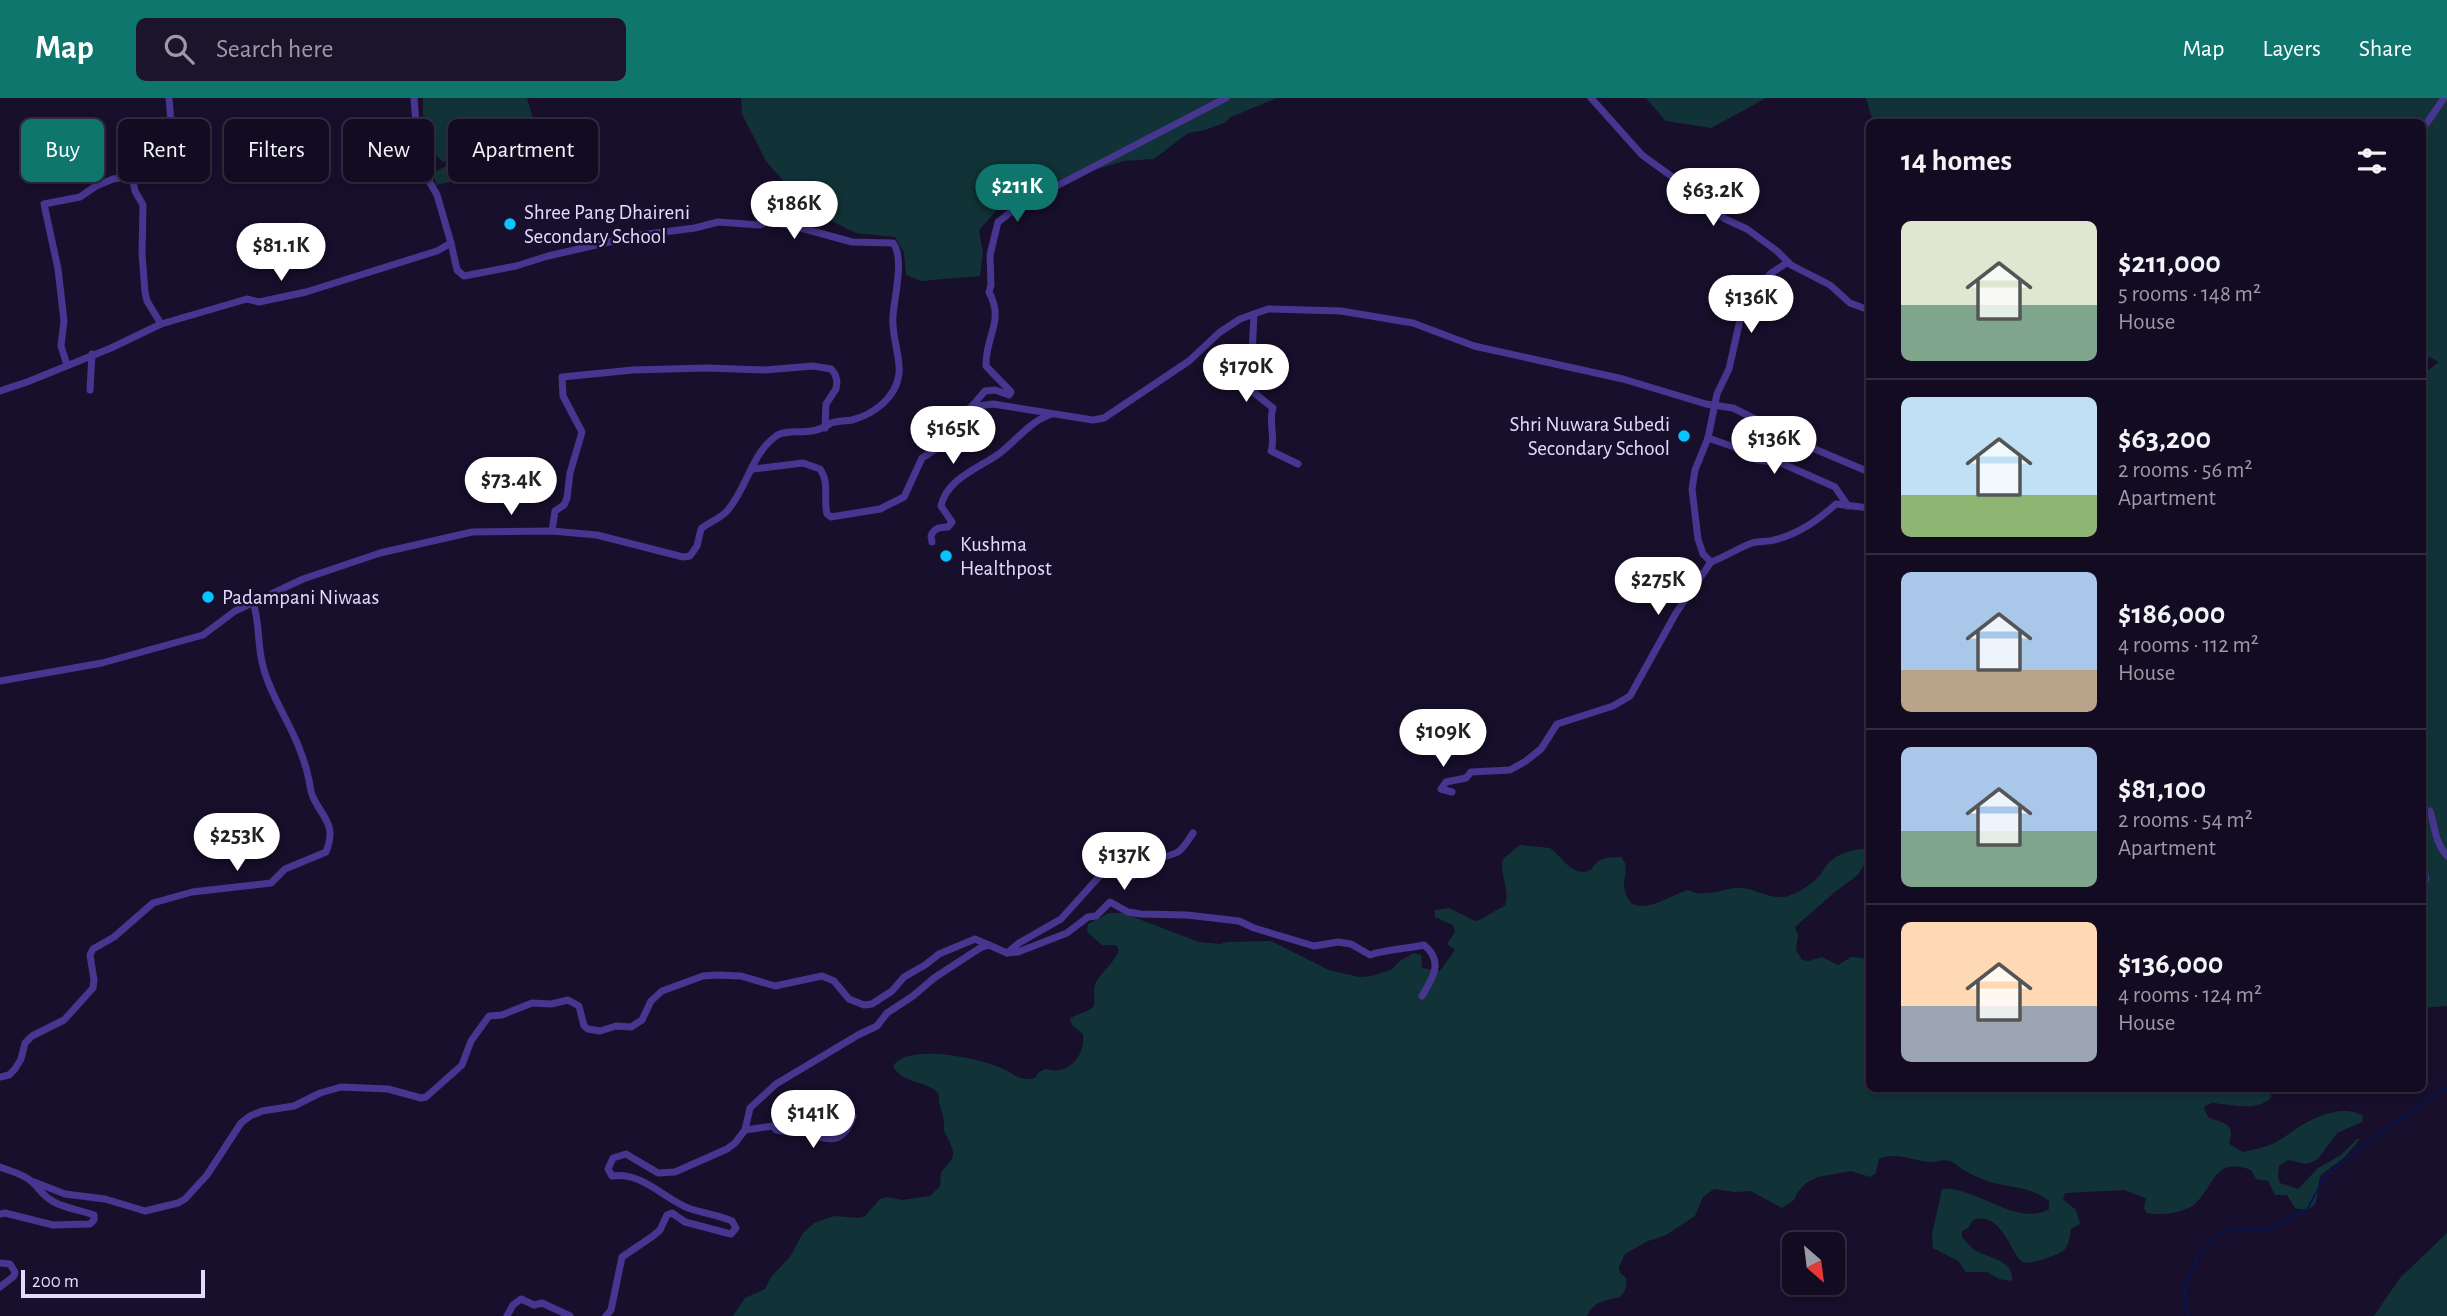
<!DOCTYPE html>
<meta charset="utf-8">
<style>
:root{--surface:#120b21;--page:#1b142a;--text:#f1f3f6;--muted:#9c9ba5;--line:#312b3f;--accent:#0f766e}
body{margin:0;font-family:"Alegreya Sans",sans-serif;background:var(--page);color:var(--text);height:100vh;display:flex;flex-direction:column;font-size:26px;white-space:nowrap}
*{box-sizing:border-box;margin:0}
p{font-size:23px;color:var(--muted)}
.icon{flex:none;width:38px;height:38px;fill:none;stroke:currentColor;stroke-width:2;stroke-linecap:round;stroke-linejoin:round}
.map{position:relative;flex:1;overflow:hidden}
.details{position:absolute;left:1866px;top:21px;width:560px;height:973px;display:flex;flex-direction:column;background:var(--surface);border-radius:10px;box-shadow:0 4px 10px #0003,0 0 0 2px var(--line)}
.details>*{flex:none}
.guide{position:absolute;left:21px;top:21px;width:665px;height:63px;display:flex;gap:14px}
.needle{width:46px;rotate:152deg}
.fabs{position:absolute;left:1782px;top:1134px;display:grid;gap:14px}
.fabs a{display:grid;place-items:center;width:63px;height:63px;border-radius:10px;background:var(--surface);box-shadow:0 4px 10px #0003,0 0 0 2px var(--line);font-size:35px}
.scale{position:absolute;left:21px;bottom:18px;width:184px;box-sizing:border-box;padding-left:7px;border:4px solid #e3daff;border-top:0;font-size:19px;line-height:24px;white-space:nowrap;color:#e3daff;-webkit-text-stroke:5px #180f2c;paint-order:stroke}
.price{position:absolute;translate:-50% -60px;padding:0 16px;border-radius:24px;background:#fff;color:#222;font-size:23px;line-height:46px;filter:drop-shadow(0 2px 4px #0008)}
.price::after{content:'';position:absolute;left:50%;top:42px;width:21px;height:16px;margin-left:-10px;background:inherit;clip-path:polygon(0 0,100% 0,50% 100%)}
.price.on{background:var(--accent);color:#fff}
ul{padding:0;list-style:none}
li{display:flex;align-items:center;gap:21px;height:175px;padding:0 35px}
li+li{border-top:2px solid var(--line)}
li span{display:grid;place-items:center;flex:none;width:196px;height:140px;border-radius:10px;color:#555}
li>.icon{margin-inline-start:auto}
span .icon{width:84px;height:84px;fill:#fffc;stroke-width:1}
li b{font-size:30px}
h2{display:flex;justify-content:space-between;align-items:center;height:84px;padding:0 35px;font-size:30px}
.pill{padding:0 24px;border-radius:10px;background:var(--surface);box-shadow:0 4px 10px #0003,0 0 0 2px var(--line);font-size:24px;line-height:63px}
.pill.on{background:var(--accent);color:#fff}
header{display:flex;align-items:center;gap:42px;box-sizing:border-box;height:98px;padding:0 35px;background:var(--accent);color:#fff}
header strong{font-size:33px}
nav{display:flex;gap:38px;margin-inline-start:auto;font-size:24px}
.search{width:490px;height:63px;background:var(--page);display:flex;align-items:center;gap:18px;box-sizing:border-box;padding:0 24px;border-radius:10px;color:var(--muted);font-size:26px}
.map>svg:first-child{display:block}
</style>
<header>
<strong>Map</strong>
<div class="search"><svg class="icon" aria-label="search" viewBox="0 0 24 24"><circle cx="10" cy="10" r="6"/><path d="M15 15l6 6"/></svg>Search here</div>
<nav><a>Map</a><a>Layers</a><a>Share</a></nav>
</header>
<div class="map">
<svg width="2447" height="1218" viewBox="0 0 2447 1218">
<rect width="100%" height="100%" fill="#180f2c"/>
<g fill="#113337">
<polygon points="423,0 527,0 534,24 527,53 507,59 477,55 443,64 434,55 426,51 423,43"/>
<polygon points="741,0 1277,0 1231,19 1224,25 1205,32 1188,35 1154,61 1124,63 1048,86 1026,98 1002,106 979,132 983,155 980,178 921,183 906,177 904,155 895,139 856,135 809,112 766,63 742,16"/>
<polygon points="1646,0 1766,0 1711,30 1666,23"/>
<polygon points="1866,0 2447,0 2447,908 2422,910 2422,277 2439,264 2430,259 2422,264 2422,24 1873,24"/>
<polygon points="446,68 459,69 463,81 436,87 433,75"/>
<path d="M1520 747 1550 750C1564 760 1571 780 1591 772 1597 760 1608 759 1621 759L1625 765C1627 773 1624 780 1624 787 1628 829 1671 796 1688 792 1704 800 1719 792 1736 790 1753 788 1771 804 1788 798 1799 795 1812 786 1820 777 1824 772 1827 765 1833 761 1842 754 1858 751 1869 750V758L1858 777 1836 793 1795 829 1798 838 1796 852 1802 862 1809 863 1822 859 1838 867 1851 859 1869 861V990L2264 991 2272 998C2260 1015 2230 1006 2212 1005L2205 1008 2204 1011 2209 1020C2216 1023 2231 1024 2231 1035 2231 1039 2229 1043 2230 1047L2243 1054C2252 1052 2262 1050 2270 1047 2281 1043 2289 1035 2299 1029 2316 1018 2345 1006 2363 1018L2362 1024 2337 1035 2318 1061 2312 1064 2306 1066 2288 1062 2279 1068 2278 1079 2280 1085 2298 1091 2318 1070 2341 1057 2357 1041H2360L2345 1059 2321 1077C2314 1093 2324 1117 2295 1110L2287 1097H2275L2268 1083 2256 1081 2251 1072C2215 1058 2215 1086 2196 1105 2186 1115 2159 1118 2147 1115L2144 1110 2146 1100 2124 1092 2065 1095 2063 1101 2076 1112 2080 1126 2071 1131C2069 1138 2070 1146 2064 1152 2059 1157 2030 1167 2023 1164 2011 1159 2003 1112 1973 1122L1968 1130 1962 1133V1139C1966 1143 1970 1149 1975 1152 1990 1162 2013 1160 2012 1183L1999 1181 1987 1174H1966L1958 1163 1933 1150 1932 1136 1942 1091C1976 1088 2018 1130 2049 1111V1103C2031 1088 2008 1090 1987 1083 1979 1080 1970 1076 1962 1071 1958 1068 1954 1064 1949 1063 1943 1061 1938 1064 1932 1064 1914 1064 1897 1053 1879 1061L1876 1075 1870 1079 1851 1073 1818 1079 1806 1085 1797 1095 1794 1102 1782 1110 1751 1093 1735 1094 1714 1091 1703 1099 1695 1118 1666 1137 1648 1143 1625 1156 1619 1169 1620 1175 1626 1180C1627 1189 1626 1193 1620 1199 1605 1203 1595 1202 1587 1218H733L745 1200 765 1191 771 1179 790 1159 803 1135 814 1125 834 1118 858 1120 865 1118 880 1101 886 1099 902 1102 930 1098 940 1088 941 1074C958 1057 955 1055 945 1035 942 1028 945 1031 944 1024 943 1013 938 1009 939 996 926 981 903 987 893 968 908 945 976 960 999 969 1013 974 1018 984 1035 980L1039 974 1046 971C1068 978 1086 958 1083 936L1072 927 1070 921C1076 915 1090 915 1094 907 1096 900 1092 892 1096 884 1103 872 1114 865 1119 852L1116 847H1102L1087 834 1088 826 1109 815H1123L1199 844 1220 846 1227 844 1271 843 1329 872 1359 879 1372 878 1391 872 1401 862 1414 855 1421 857 1422 870 1440 873 1455 852 1447 846 1455 834 1453 827 1435 819V812L1449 810 1475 823C1485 821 1494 812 1505 808 1511 792 1499 779 1503 761Z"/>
<polygon points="2447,1135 2447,1218 2374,1218 2400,1180"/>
</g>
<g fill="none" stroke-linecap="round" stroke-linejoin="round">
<polyline stroke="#06164e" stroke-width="2" points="2188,1218 2184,1191 2198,1157 2214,1140 2230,1131 2267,1133 2292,1118 2306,1113 2325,1079 2359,1050 2447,989"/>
<g stroke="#46368f" stroke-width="7">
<polyline points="1591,0 1642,57 1696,96 1725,121 1747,131 1777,153 1791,167 1830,187 1850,205 1869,212"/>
<polyline points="2422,32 2444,0"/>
<path d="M1254 216 1252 257 1242 265 1240 280 1252 293 1273 310C1268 323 1276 340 1271 353L1298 366"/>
<path d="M161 226 147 203 145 194 142 156 143 107 135 93 132 78C143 67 160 72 174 64L169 0"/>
<polyline points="67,267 61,248 64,223 58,171 44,106 80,99 96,88 113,81 132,78"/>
<polyline points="90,292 92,256"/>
<polyline points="0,293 27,284 111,250 161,226 247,201 259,204 306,194 437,153 451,145 437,97 419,65 414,0"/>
<path d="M972 308 985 293 995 292 1009 297 1011 294 986 268C985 238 1005 224 989 194L991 187 990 157 998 124 1020 107 1226 0"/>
<polyline points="1708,340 1734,349 1757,362 1781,365 1835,389 1848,408"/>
<path d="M753 371 803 365 820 371C830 385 823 400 827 416L831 419 880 411 904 399 922 360 947 344 964 314 971 309 993 306 1093 322 1104 320 1189 263 1220 234 1240 221 1268 211 1341 213 1413 225 1474 248 1623 281 1706 306 1733 310 1817 352 1869 374"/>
<polyline points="552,433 555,413 564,407 567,400 570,375 582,334 563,298 562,279 633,272 706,270 765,272 813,268 831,271 835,276 837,283 836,291 826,306 825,330"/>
<path d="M932 444 931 438C934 429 940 430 948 429L952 424 941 408C947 380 980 370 1000 355 1018 341 1030 323 1052 316"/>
<path d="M1711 464C1725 459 1738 450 1752 445 1759 443 1767 444 1774 442 1799 436 1818 422 1836 406L1869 410"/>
<path d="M0 583 102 565 203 537 235 513 303 481 380 455 472 434 552 433 597 437 683 459 690 458 697 448 701 431C709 424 720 421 727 413 747 391 751 356 776 338 784 332 801 335 812 333 820 332 825 329 831 325 837 323 846 323 852 322 874 316 896 300 899 276 901 259 891 237 893 218 894 200 905 160 893 145L852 144 801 130 767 123 760 127 718 124 695 130 640 137 548 158 516 168 464 178 457 172 451 145"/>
<polyline points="1452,694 1441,691 1446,684 1466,680 1471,674 1510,672 1526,663 1541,651 1557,626 1613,608 1630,598 1676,515 1711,464 1703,456 1698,441 1692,391 1695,372 1708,340 1717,296 1729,271 1742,213 1747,202 1770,176 1788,164"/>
<path d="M2422 712 2430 713C2435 730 2435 744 2447 758"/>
<path d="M1193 735C1189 741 1184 750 1178 754 1161 763 1143 756 1134 778H1124L1112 769 1106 771 1061 821 1019 845 1007 855 1018 854 1067 835 1088 819 1096 818 1110 804 1128 814 1141 816 1187 817 1239 823 1254 830 1314 848 1338 844 1351 846 1370 857C1387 851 1406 851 1424 847 1444 863 1433 880 1422 898"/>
<polyline points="2422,765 2426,781 2422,788"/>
<path d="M0 979 9 977 15 971 21 961 25 945 32 938 64 922 93 890 94 882 90 857 93 851 114 839 153 805 192 794 271 785 285 771 326 754C337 726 323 721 313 699 310 693 310 685 308 678 306 668 302 657 298 647 287 620 270 596 263 568 257 546 260 525 253 504"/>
<path d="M745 1032 773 1028 776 1032 789 1034 796 1030C821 1040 842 1053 853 1018"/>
<path d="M0 1069C10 1073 23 1076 31 1083 41 1091 41 1098 56 1105 68 1111 81 1112 94 1117V1122L90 1126 53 1127 5 1115 0 1116"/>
<polyline points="34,1084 65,1096 105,1101 145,1113 178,1105 185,1101 207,1077 241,1025 250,1018 262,1013 294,1008 320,995 341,989 388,991 421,1000 426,999 462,967 471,943 489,918 502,917 532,905 551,906 568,902 579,908 584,928 588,931 600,933 616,928 631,929 642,922 651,903 662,893 703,878 717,877 741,878 775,888 822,878 834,883 849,901 864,907 872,906 892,893 904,879 925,867 939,856 975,841 989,847"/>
<polyline points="0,1165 10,1166 15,1174 14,1178 0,1189"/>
<polyline points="507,1218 513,1207 521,1201 534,1207 542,1205 570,1218"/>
<path d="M606 1218 611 1212 622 1159 653 1138 660 1132 667 1117 672 1115 685 1124 727 1135 731 1136 736 1130 732 1123C718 1117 702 1115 688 1110 662 1099 642 1074 612 1078L608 1071 613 1060 626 1056 658 1075 675 1074 727 1051 735 1045 745 1032 750 1010 776 986 858 937 877 928 887 915 913 898 934 880 980 850 989 847 1007 855"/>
</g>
</g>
<g fill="#06c4ff" stroke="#180f2c" stroke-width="2.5">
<circle cx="510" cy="126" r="7"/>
<circle cx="1684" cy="338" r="7"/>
<circle cx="946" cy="458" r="7"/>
<circle cx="208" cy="499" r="7"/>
</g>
<g text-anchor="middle" stroke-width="5" stroke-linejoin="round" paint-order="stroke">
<g font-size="21" fill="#e3daff" stroke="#180f2c" text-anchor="start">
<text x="524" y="121">Shree Pang Dhaireni<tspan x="524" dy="24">Secondary School</tspan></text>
<text x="1670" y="333" text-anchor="end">Shri Nuwara Subedi<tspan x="1670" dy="24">Secondary School</tspan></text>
<text x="960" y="453">Kushma<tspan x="960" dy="24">Healthpost</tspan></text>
<text x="222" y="506">Padampani Niwaas</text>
</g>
</g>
</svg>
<div class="fabs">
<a><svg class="needle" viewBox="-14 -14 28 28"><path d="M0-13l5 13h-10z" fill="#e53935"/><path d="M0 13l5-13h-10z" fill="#9c9ba5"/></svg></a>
</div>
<div class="scale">200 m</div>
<b class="price on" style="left:1017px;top:126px">$211K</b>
<b class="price" style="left:1713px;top:130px">$63.2K</b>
<b class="price" style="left:794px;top:143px">$186K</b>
<b class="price" style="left:281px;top:185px">$81.1K</b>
<b class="price" style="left:1751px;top:237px">$136K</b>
<b class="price" style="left:1246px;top:306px">$170K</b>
<b class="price" style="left:953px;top:368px">$165K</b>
<b class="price" style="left:1774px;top:378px">$136K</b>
<b class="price" style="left:511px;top:419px">$73.4K</b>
<b class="price" style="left:1658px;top:519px">$275K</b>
<b class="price" style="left:1443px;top:671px">$109K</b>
<b class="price" style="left:237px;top:775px">$253K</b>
<b class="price" style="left:1124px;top:794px">$137K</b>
<b class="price" style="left:813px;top:1052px">$141K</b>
<div class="guide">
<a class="pill on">Buy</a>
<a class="pill">Rent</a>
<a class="pill">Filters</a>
<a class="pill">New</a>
<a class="pill">Apartment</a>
</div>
<section class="details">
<h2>14 homes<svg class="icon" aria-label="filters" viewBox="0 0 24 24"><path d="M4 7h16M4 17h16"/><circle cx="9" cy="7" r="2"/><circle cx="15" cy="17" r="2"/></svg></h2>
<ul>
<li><span style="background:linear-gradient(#dfe7d0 60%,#7fa58c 0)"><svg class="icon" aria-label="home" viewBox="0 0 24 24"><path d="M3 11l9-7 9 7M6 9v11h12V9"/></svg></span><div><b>$211,000</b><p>5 rooms · 148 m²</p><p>House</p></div></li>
<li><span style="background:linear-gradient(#bfe0f5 70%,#8fb573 0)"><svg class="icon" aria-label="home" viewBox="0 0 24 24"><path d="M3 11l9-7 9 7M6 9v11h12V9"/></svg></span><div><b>$63,200</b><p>2 rooms · 56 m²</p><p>Apartment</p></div></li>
<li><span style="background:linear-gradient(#a9c7e8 70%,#b9a48a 0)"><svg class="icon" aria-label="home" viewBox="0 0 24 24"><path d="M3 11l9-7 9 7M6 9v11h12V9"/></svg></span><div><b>$186,000</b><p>4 rooms · 112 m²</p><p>House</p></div></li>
<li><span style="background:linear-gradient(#a9c7e8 60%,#7fa58c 0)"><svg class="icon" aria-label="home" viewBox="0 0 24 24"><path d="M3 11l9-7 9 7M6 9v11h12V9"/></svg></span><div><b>$81,100</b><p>2 rooms · 54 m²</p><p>Apartment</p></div></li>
<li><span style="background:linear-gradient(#ffd9b3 60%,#9aa5b1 0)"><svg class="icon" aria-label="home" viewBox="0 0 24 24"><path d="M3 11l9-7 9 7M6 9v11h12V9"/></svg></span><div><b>$136,000</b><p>4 rooms · 124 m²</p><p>House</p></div></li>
</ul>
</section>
</div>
